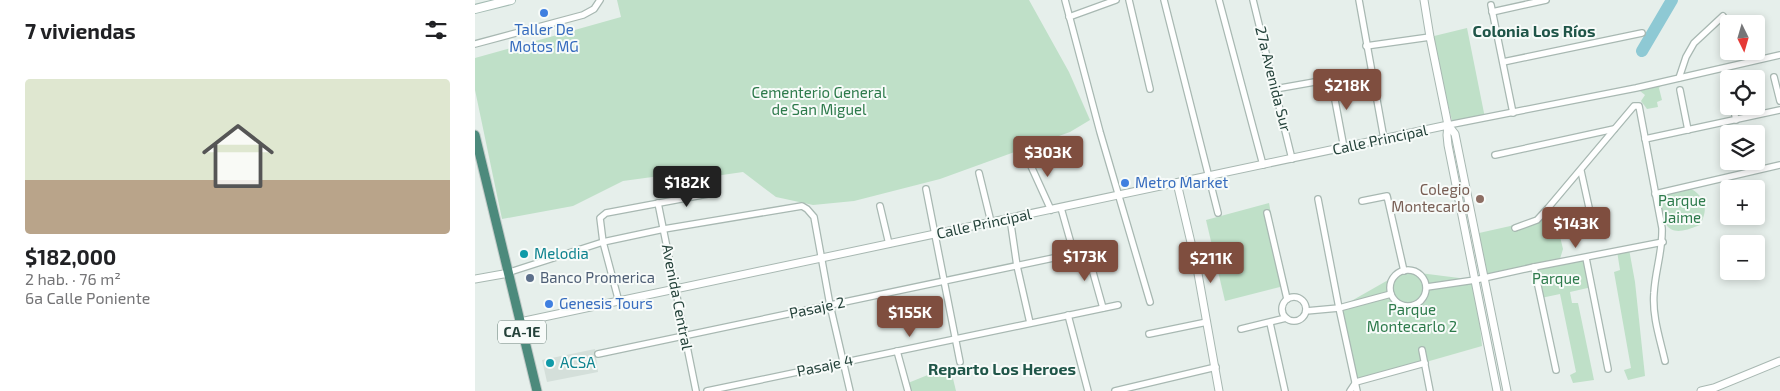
<!DOCTYPE html>
<html lang="es">
<meta charset="utf-8">
<style>
:root{--surface:#fff;--page:#f6f6f6;--text:#202124;--muted:#757577;--line:#e0e0e0;--accent:#7f4e3f}
body{margin:0;font-family:"Exo 2",sans-serif;background:var(--page);color:var(--text);height:100vh;display:flex;flex-direction:column;font-size:19px;white-space:nowrap}
*{box-sizing:border-box;margin:0}
p{font-size:16px;color:var(--muted)}
.icon{flex:none;width:28px;height:28px;fill:none;stroke:currentColor;stroke-width:2;stroke-linecap:round;stroke-linejoin:round}
.map{position:relative;flex:1;overflow:hidden}
.panel{display:flex;flex-direction:column;background:var(--surface);width:475px}
.panel>*{flex:none}
.needle{width:32px;rotate:175deg}
.tools{position:absolute;left:1245px;top:15px;display:grid;gap:10px}
.tools a{display:grid;place-items:center;width:45px;height:45px;border-radius:5px;background:var(--surface);box-shadow:0 2px 8px #0003;font-size:25px}
.price{position:absolute;translate:-50% -42px;padding:0 11px;border-radius:5px;background:var(--accent);color:#fff;font-size:16px;line-height:32px;filter:drop-shadow(0 1px 2px #0008)}
.price::after{content:'';position:absolute;left:50%;top:30px;width:15px;height:11px;margin-left:-8px;background:inherit;clip-path:polygon(0 0,100% 0,50% 100%)}
.price.current{background:#222;color:#fff}
ul{padding:0;list-style:none}
li{display:grid;align-content:center;gap:10px;height:265px;padding:0 25px}
li+li{border-top:1px solid var(--line)}
li span{display:grid;place-items:center;height:155px;border-radius:5px;color:#555}
li>.icon{margin-inline-start:auto}
span .icon{width:90px;height:90px;fill:#fffc;stroke-width:1}
li b{font-size:21px}
h2{display:flex;justify-content:space-between;align-items:center;height:60px;padding:0 25px;font-size:21px}
main{display:flex;flex:1;min-height:0}
.map>svg:first-child{display:block}
</style>
<main>
<section class="panel">
<h2>7 viviendas<svg class="icon" aria-label="filters" viewBox="0 0 24 24"><path d="M4 7h16M4 17h16"/><circle cx="9" cy="7" r="2"/><circle cx="15" cy="17" r="2"/></svg></h2>
<ul>
<li><span style="background:linear-gradient(#dfe7d0 65%,#b9a48a 0)"><svg class="icon" aria-label="home" viewBox="0 0 24 24"><path d="M3 11l9-7 9 7M6 9v11h12V9"/></svg></span><div><b>$182,000</b><p>2 hab. · 76 m²</p><p>6a Calle Poniente</p></div></li>
</ul>
</section>
<div class="map">
<svg width="1305" height="391" viewBox="0 0 1305 391">
<rect width="100%" height="100%" fill="#e6efeb"/>
<polygon fill="#d4dfda" points="120,349 123,372 72,382 67,360"/>
<g fill="#bfe0c8">
<polygon points="142,0 554,0 594,72 615,120 595,132 465,179 379,201 338,205 301,197 268,172 233,177 192,175 148,181 98,206 27,219 0,90 0,58 146,17"/>
<polygon points="992,28 1010,118 978,124 955,37"/>
<polygon points="1190,81 1184,88 1187,100 1182,102 1183,107 1172,109 1166,101 1170,95 1165,91 1164,87"/>
<path d="M1212 186C1215 189 1219 190 1222 193 1233 203 1231 214 1225 225 1196 237 1191 231 1182 204L1185 197 1188 195Z"/>
<polygon points="794,203 809,286 750,301 731,220"/>
<polygon points="1080,216 1088,249 1084,262 1111,258 1117,287 1095,292 1097,303 1103,303 1119,380 1098,383 1095,375 1101,372 1085,294 1066,298 1064,266 1008,278 1002,243 1004,233"/>
<polygon points="1154,249 1160,282 1170,376 1153,380 1149,370 1156,368 1139,272 1145,270 1142,251"/>
<polygon points="929,271 1000,280 1007,346 881,382 864,308"/>
<polygon points="475,366 481,391 435,391 433,383"/>
</g>
<g fill="none" stroke-linecap="round" stroke-linejoin="round">
<polyline stroke="#8ec9d4" stroke-width="12" points="1167,51 1197,0"/>
<g stroke="#a8b8b2" stroke-width="8">
<g id="minor">
<polyline points="590,0 625,132 675,302"/>
<polyline points="654,0 675,89"/>
<polyline points="689,0 743,213"/>
<polyline points="744,0 788,165"/>
<polyline points="778,0 817,159"/>
<polyline points="884,0 909,139"/>
<polyline points="1016,5 1038,113"/>
<polyline points="1017,12 1071,0"/>
<polyline points="594,17 641,0"/>
<polyline points="0,44 108,15 119,9 125,0"/>
<polyline points="891,46 955,37"/>
<polyline points="1028,62 1167,33"/>
<polyline points="1252,77 1254,84"/>
<polyline points="1299,77 1305,101"/>
<polyline points="1204,78 1211,57 1219,43 1248,16"/>
<polyline points="856,79 869,148"/>
<polyline points="800,89 896,72"/>
<polyline points="1205,90 1213,130"/>
<polyline points="1258,106 1261,120"/>
<polyline points="973,125 1161,88 1305,55"/>
<polyline points="1170,139 1305,110"/>
<polyline points="551,155 576,210"/>
<polyline points="1020,155 1139,129"/>
<polyline points="1106,171 1115,212"/>
<polyline points="504,173 516,222"/>
<polyline points="451,189 485,362"/>
<polyline points="1180,194 1305,165"/>
<polyline points="843,199 864,308 882,391"/>
<polyline points="887,201 912,196 929,271"/>
<polyline points="183,203 221,391"/>
<polyline points="405,206 414,244"/>
<polyline points="586,208 599,254"/>
<polyline points="792,213 812,299"/>
<polyline points="535,218 542,266 555,323"/>
<path d="M1040 228 1062 220 1073 208 1159 106H1164L1187 228C1188 250 1180 271 1179 293 1177 316 1185 339 1190 361"/>
<polyline points="612,251 628,308"/>
<polyline points="1111,258 1133,369"/>
<polyline points="1059,267 1081,370"/>
<circle cx="933" cy="288" r="18"/>
<polyline points="34,273 38,271 128,242 189,229 327,206 332,209 339,217 355,305 375,391"/>
<polyline points="952,287 1000,280 1059,267 1188,242"/>
<circle cx="819" cy="309" r="12"/>
<polyline points="144,302 128,242 125,218 131,213 238,193"/>
<polyline points="831,311 864,308 916,294"/>
<polyline points="593,315 613,391"/>
<polyline points="795,323 810,391"/>
<polyline points="766,329 811,318"/>
<polyline points="674,334 732,322"/>
<polyline points="947,350 955,391"/>
<polyline points="422,351 433,391"/>
<polyline points="123,354 621,249"/>
<polyline points="232,391 643,305"/>
<polyline points="640,391 741,367"/>
<polyline points="875,391 881,382 950,363"/>
</g>
</g>
<g stroke="#a8b8b2" stroke-width="9">
<g id="tertiary">
<polyline points="949,0 955,37 973,125 972,135 973,145 1022,391"/>
<polyline points="973,125 980,134 1032,391"/>
<polyline points="702,183 722,268 744,391"/>
<polyline points="0,279 34,273"/>
<polyline points="45,322 973,125"/>
<polyline points="1226,391 1239,388 1305,361"/>
</g>
</g>
<g stroke="#a4bbb3" stroke-width="10">
<polyline id="secondary" points="0,9 36,0"/>
</g>
<g stroke="#c2cac8" stroke-width="11">
<polyline id="trunk" points="0,135 62,391"/>
</g>
<use href="#minor" stroke="#fff" stroke-width="5.5"/>
<use href="#tertiary" stroke="#fff" stroke-width="7"/>
<use href="#secondary" stroke="#fff" stroke-width="8"/>
<use href="#trunk" stroke="#4c8a7c" stroke-width="9"/>
</g>
<g fill="#3f7fe0" stroke="#f7fbf9" stroke-width="2">
<circle cx="69" cy="13" r="5"/>
<circle cx="650" cy="183" r="5"/>
<circle cx="74" cy="304" r="5"/>
</g>
<circle fill="#8d6e63" stroke="#f7fbf9" stroke-width="2" cx="1005" cy="199" r="5"/>
<g fill="#0f9aa8" stroke="#f7fbf9" stroke-width="2">
<circle cx="49" cy="254" r="5"/>
<circle cx="75" cy="363" r="5"/>
</g>
<circle fill="#5c6f8a" stroke="#f7fbf9" stroke-width="2" cx="55" cy="278" r="5"/>
<g text-anchor="middle" stroke-width="4" stroke-linejoin="round" paint-order="stroke">
<rect fill="#f7fbf9" stroke="#637a73" stroke-width="1" x="23" y="320.5" width="48" height="23" rx="4"/>
<g font-size="14" font-weight="bold" fill="#24423a">
<text x="47" y="337">CA-1E</text>
</g>
<g font-size="15" fill="#366cbe" stroke="#f7fbf9" text-anchor="start">
<text x="69" y="35" text-anchor="middle">Taller De<tspan x="69" dy="17">Motos MG</tspan></text>
<text x="660" y="188">Metro Market</text>
<text x="84" y="309">Genesis Tours</text>
</g>
<g font-size="15" fill="#24423a" stroke="#f7fbf9">
<text transform="translate(798 79) rotate(76)" y="5">27a Avenida Sur</text>
<text transform="translate(905 140) rotate(-12)" y="5">Calle Principal</text>
<text transform="translate(509 224) rotate(-12)" y="5">Calle Principal</text>
<text transform="translate(202 297) rotate(79)" y="5">Avenida Central</text>
<text transform="translate(342 308) rotate(-12)" y="5">Pasaje 2</text>
<text transform="translate(350 366) rotate(-12)" y="5">Pasaje 4</text>
</g>
<g font-size="15" fill="#2d7a4b" stroke="#f7fbf9">
<text x="344" y="98">Cementerio General<tspan x="344" dy="17">de San Miguel</tspan></text>
<text x="1207" y="206">Parque<tspan x="1207" dy="17">Jaime</tspan></text>
<text x="1081" y="284">Parque</text>
<text x="937" y="315">Parque<tspan x="937" dy="17">Montecarlo 2</tspan></text>
</g>
<g font-size="15" fill="#785e54" stroke="#f7fbf9" text-anchor="end">
<text x="995" y="195">Colegio<tspan x="995" dy="17">Montecarlo</tspan></text>
</g>
<g font-size="15" fill="#0d838f" stroke="#f7fbf9" text-anchor="start">
<text x="59" y="259">Melodia</text>
<text x="85" y="368">ACSA</text>
</g>
<g font-size="15" fill="#4e5e75" stroke="#f7fbf9" text-anchor="start">
<text x="65" y="283">Banco Promerica</text>
</g>
<g font-size="16" font-weight="bold" fill="#1f5548" stroke="#f7fbf9">
<text x="1059" y="37">Colonia Los Ríos</text>
<text x="527" y="375">Reparto Los Heroes</text>
</g>
</g>
</svg>
<div class="tools">
<a><svg class="needle" viewBox="-14 -14 28 28"><path d="M0-13l5 13h-10z" fill="#e53935"/><path d="M0 13l5-13h-10z" fill="#757577"/></svg></a>
<a><svg class="icon" aria-label="locate" viewBox="0 0 24 24"><circle cx="12" cy="12" r="6"/><path d="M12 2v4M12 18v4M2 12h4M18 12h4"/></svg></a>
<a><svg class="icon" aria-label="layers" viewBox="0 0 24 24"><path d="M12 4l9 5-9 5-9-5zM3 14l9 5 9-5"/></svg></a>
<a>+</a>
<a>−</a>
</div>
<b class="price" style="left:872px;top:111px">$218K</b>
<b class="price" style="left:573px;top:178px">$303K</b>
<b class="price current" style="left:212px;top:208px">$182K</b>
<b class="price" style="left:1101px;top:249px">$143K</b>
<b class="price" style="left:610px;top:282px">$173K</b>
<b class="price" style="left:736px;top:284px">$211K</b>
<b class="price" style="left:435px;top:338px">$155K</b>
</div>
</main>
